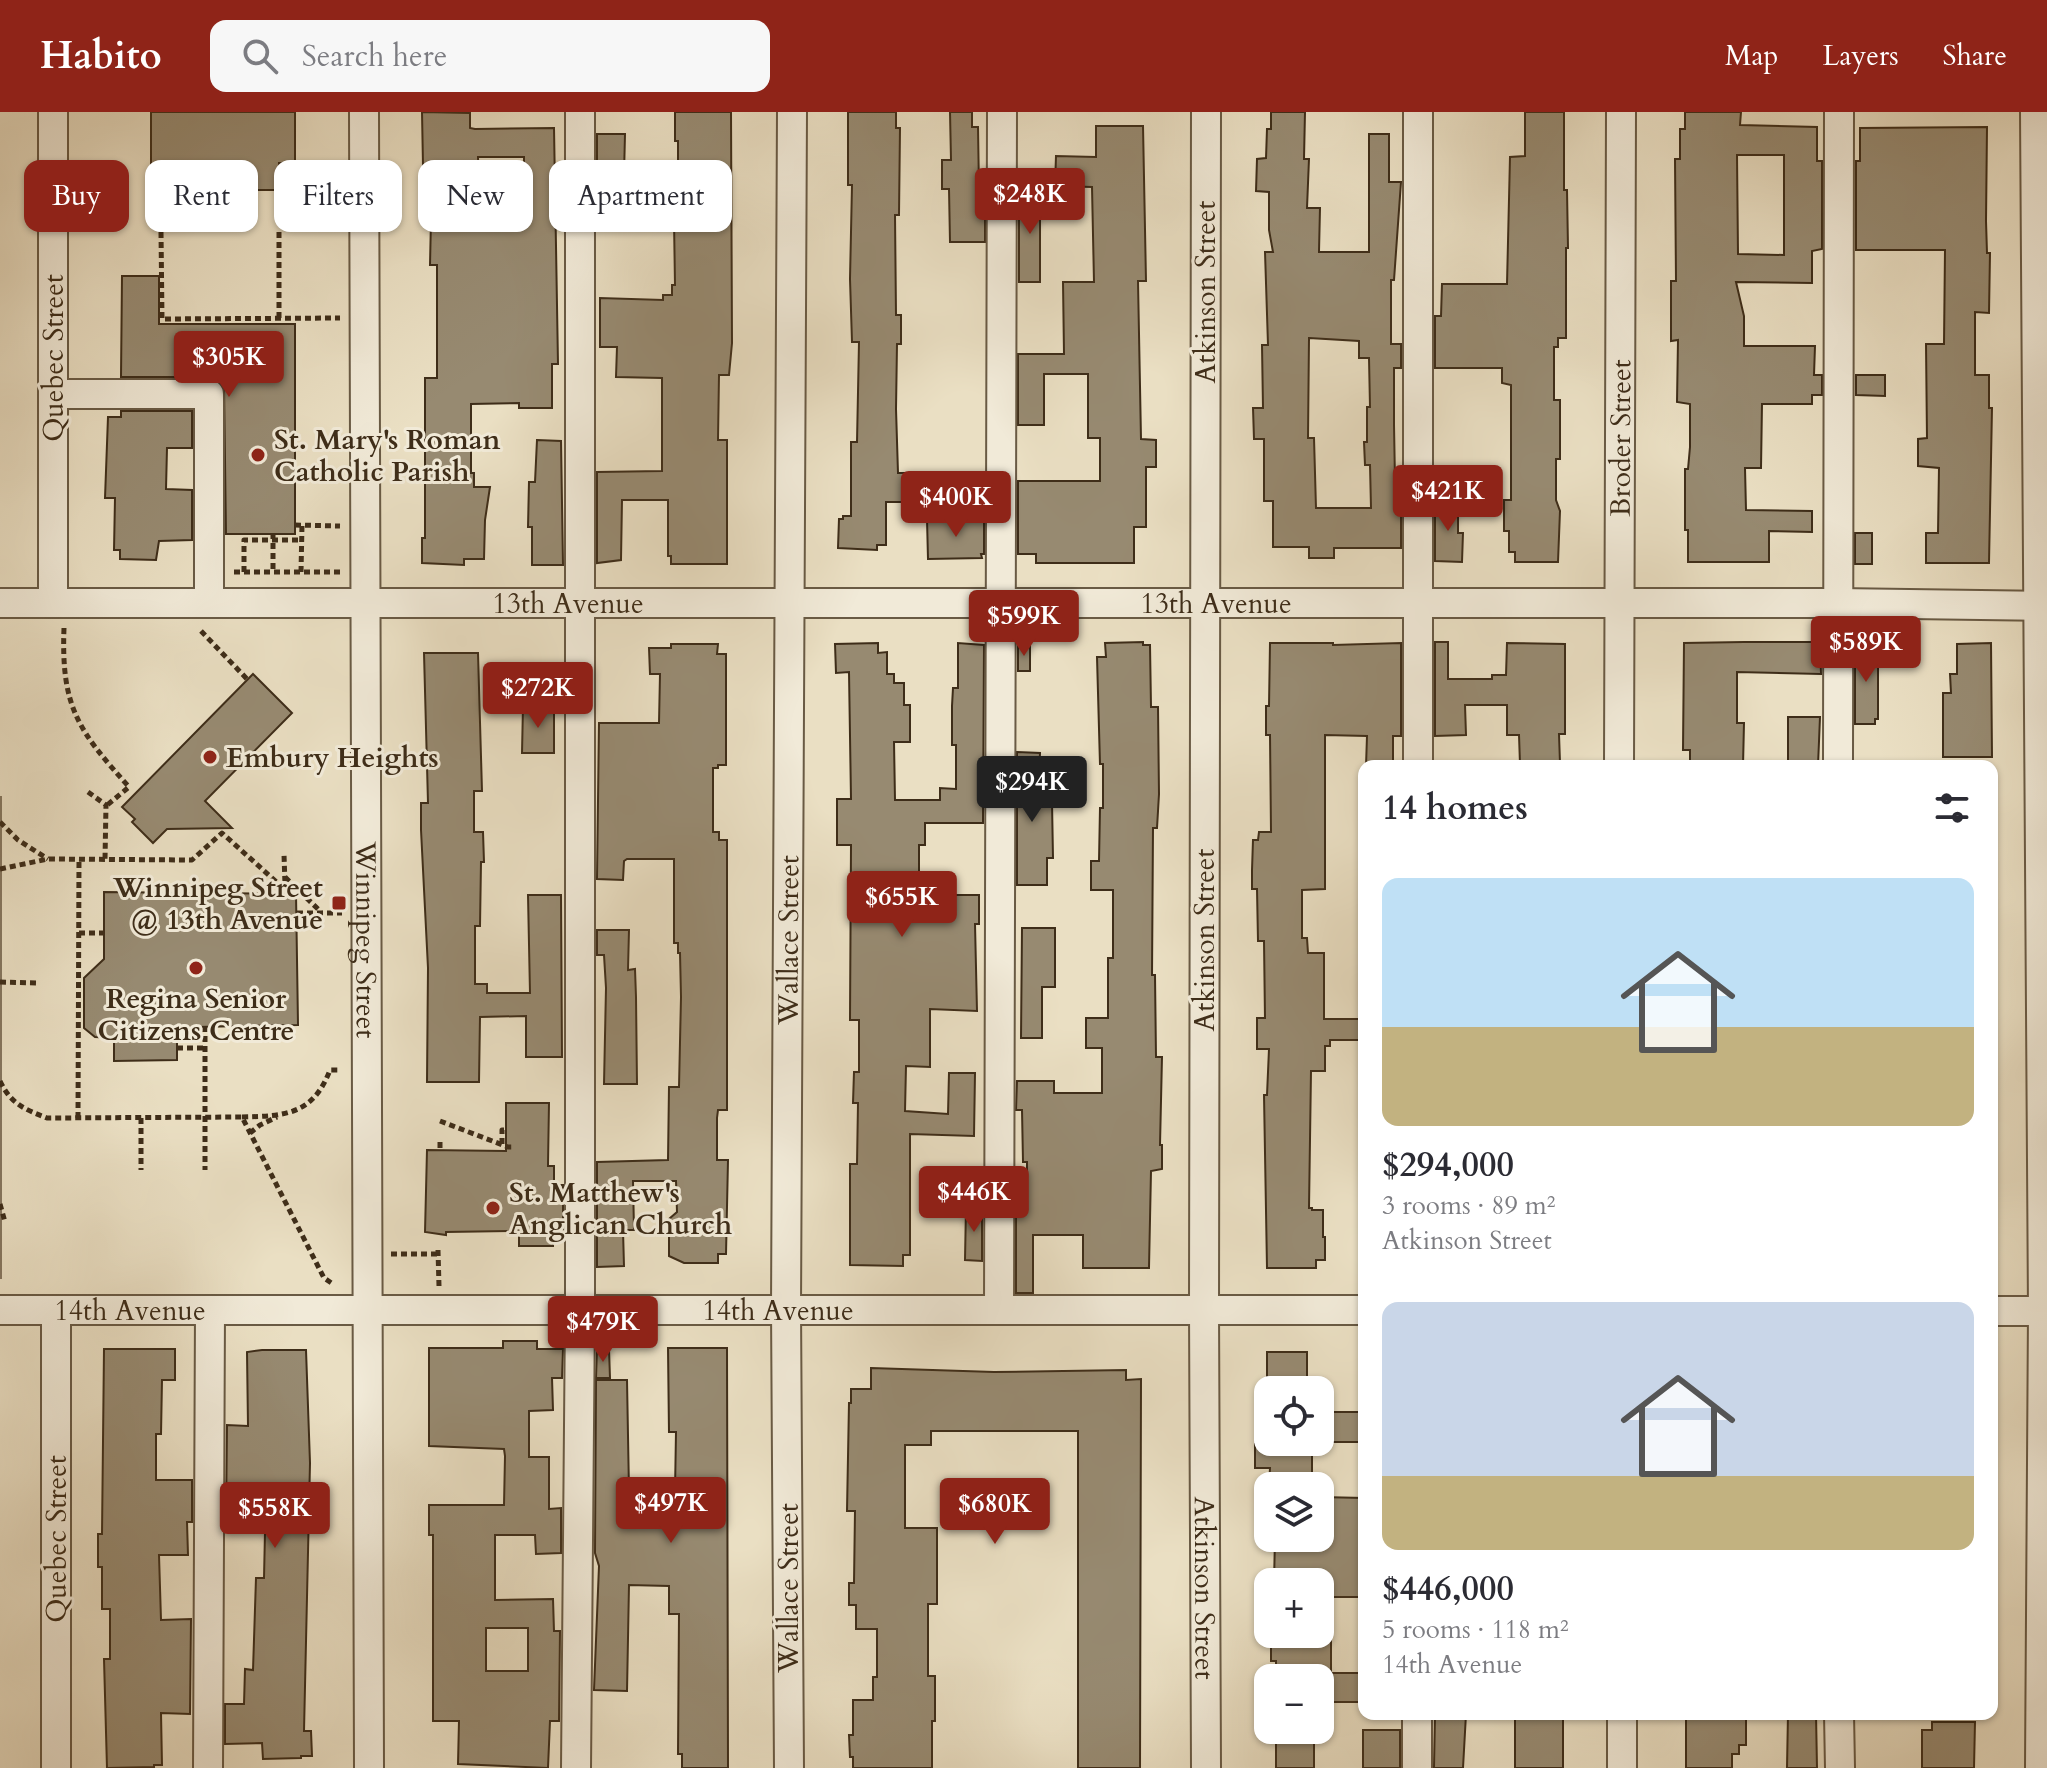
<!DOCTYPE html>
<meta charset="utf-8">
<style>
:root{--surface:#fff;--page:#f7f7f7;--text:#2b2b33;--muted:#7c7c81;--accent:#8f2418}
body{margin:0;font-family:Cardo,serif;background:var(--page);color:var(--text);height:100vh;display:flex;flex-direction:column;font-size:30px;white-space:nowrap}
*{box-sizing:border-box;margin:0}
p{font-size:26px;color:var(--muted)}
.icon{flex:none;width:44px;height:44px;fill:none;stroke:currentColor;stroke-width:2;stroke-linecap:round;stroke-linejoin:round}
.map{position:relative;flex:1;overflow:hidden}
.drawer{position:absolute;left:1358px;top:648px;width:640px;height:960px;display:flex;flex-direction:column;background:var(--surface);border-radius:16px;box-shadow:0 2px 6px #0004}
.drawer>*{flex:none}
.banner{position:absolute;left:24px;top:48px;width:760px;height:72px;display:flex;gap:16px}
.buttons{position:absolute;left:1254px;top:1264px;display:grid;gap:16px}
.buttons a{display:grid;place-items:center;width:80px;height:80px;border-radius:16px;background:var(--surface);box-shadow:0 2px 6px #0004;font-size:40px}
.price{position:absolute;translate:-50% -68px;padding:0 18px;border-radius:8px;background:var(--accent);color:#fff;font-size:26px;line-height:52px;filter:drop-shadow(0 2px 4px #0008)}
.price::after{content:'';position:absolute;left:50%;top:48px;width:24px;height:18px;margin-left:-12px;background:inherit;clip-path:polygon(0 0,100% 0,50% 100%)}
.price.selected{background:#222;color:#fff}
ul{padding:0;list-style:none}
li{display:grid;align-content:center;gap:16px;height:424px;padding:0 24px}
li span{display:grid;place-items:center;height:248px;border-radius:16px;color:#555}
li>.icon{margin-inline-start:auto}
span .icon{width:144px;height:144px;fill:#fffc;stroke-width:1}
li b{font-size:34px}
h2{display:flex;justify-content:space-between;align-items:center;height:96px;padding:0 24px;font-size:34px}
.tag{padding:0 28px;border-radius:16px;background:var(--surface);box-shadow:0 2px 6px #0004;font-size:28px;line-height:72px}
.tag.selected{background:var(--accent);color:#fff}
header{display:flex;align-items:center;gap:48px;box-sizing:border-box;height:112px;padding:0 40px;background:var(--accent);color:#fff}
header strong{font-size:38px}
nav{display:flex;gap:44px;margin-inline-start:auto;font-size:28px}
.search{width:560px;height:72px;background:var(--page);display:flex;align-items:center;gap:20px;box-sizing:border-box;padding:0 28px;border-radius:16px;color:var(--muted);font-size:30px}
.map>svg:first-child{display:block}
</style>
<header>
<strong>Habito</strong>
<div class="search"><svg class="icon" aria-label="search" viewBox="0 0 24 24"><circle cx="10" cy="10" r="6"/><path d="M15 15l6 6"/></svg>Search here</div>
<nav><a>Map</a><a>Layers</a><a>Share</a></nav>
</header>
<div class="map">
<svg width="2047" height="1656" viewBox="0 0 2047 1656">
<rect width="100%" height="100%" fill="#eadfc3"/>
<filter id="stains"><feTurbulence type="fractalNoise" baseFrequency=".0025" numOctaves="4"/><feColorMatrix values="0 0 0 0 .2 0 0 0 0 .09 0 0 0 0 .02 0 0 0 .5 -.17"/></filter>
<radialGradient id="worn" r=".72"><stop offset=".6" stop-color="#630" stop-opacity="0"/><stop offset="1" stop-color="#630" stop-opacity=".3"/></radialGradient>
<rect fill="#cdc1a6" stroke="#867760" stroke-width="2" x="0" y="685" width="1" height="481"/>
<g fill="#978a71" stroke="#3e2d19" stroke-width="2" fill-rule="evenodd">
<polygon points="151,0 295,0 295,51 279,51 279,78 151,78"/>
<path d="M422 0 470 1V16L475 17 554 16 558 252H552V296H519V291L471 292V361H474V375H490L485 408 484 447H464V453L422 451V426H425V266H437V153H430L431 107H424ZM478 45H524V109H480Z"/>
<polygon points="675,0 731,0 732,231 729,263 719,263 718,328 727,328 727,452 671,452 671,444 668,444 668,388 622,388 621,448 597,451 597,360 662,359 662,266 616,265 617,235 600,235 600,186 663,188 663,183 672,183 672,173 675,173 674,108 678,84 678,29 675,29"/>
<polygon points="848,0 896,0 896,16 900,16 899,103 895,103 896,203 901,203 901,232 897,232 896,297 898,361 904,361 905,390 886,390 886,433 877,433 877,438 838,436 839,407 843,407 843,404 851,404 851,330 857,330 859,230 852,230 850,167 852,73 848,73"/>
<polygon points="950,0 972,0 972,15 978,15 979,78 985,78 985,130 950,130 949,77 942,77 942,48 951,48"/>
<path d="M1271 0H1305L1304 47H1309L1307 96H1320L1319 140H1369V22H1389V70H1401L1394 168H1391V232H1401V256H1394V313L1395 369H1401V436H1334V446H1309V435H1273V389H1264V327H1254L1253 296H1263L1262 233H1268L1265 140H1273L1269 118V80L1256 79 1257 47 1266 46 1267 17H1271ZM1309 226 1359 229V246H1369L1370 295H1367V330H1364L1365 353H1370L1371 396H1316L1314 326H1308Z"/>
<polygon points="1525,0 1564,0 1564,78 1567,78 1568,136 1566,136 1566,226 1558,226 1558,235 1554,235 1554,288 1560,288 1560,347 1556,347 1556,388 1560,399 1558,450 1515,450 1515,440 1509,440 1509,419 1504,419 1504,388 1511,388 1511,273 1502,271 1502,256 1435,256 1435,204 1441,204 1442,172 1507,172 1510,45 1525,44"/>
<path d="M1685 0H1741L1740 13 1817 15V49H1822V137L1812 139V171L1736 170 1744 204V234H1815L1814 263H1822V283H1812V292H1762L1761 356H1745L1746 398 1812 399V420L1769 419V450H1688V418H1685V357H1688L1690 335V292L1677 290 1678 228 1671 229V169H1676L1675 47H1680V17H1685ZM1737 43H1784V143L1738 142Z"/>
<polygon points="1096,14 1143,14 1146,169 1138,169 1141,327 1156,328 1156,355 1146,355 1146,415 1134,415 1134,451 1036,451 1036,442 1018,442 1018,369 1100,369 1100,326 1088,326 1088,262 1044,262 1044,313 1018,313 1018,242 1064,242 1063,170 1094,170 1092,75 1055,74 1056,44 1096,45"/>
<polygon points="1987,15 1986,109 1987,141 1990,141 1989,201 1975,200 1975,263 1989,263 1989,296 1992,296 1989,451 1926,451 1926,421 1938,421 1939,356 1918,354 1918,327 1927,326 1926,232 1944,232 1945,138 1856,138 1856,49 1860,49 1860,16"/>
<polygon points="597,22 625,22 624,63 597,63"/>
<rect x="1019" y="78" width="21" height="92"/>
<polygon points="122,164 159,164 159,212 295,212 295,422 226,422 224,274 218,268 209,265 121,265"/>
<polygon points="1856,263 1885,263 1885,284 1856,283"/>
<polygon points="121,299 192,299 192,336 167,336 166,377 192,378 192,428 159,429 156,448 120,447 120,438 114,438 115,386 105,386 108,305 121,305"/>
<polygon points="537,328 561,329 563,453 532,453 532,415 528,415 529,370 535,370"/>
<polygon points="1435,390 1458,390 1458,421 1463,421 1462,450 1435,449"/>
<polygon points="927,407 984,407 984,442 981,442 982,446 928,447"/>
<rect x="1855" y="421" width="17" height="31"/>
<polygon points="1143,530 1143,533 1150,533 1151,595 1158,595 1159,682 1157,716 1153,716 1152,863 1155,863 1156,945 1162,945 1160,1033 1162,1033 1162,1057 1151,1059 1149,1156 1083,1156 1083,1123 1033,1123 1033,1181 1016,1181 1016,1095 1027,1095 1027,1050 1023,1050 1022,998 1016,998 1017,969 1054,969 1054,981 1102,981 1102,936 1086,936 1086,906 1108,906 1108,846 1113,846 1113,778 1091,778 1091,749 1099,749 1100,696 1103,696 1103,652 1100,652 1097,545 1106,545 1105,531"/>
<polygon points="1435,530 1448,530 1448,567 1492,567 1492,563 1506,563 1507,531 1565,532 1565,622 1559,622 1560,651 1520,652 1519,623 1507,623 1507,593 1465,593 1466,623 1435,624"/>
<polygon points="1744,530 1820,530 1821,562 1737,560 1737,611 1744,611 1743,654 1690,654 1690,638 1683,638 1684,531"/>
<polygon points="878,531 878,541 887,540 887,562 894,562 894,571 904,571 904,593 910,593 910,630 894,630 895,688 940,688 940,676 956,677 956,633 952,633 952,594 953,576 958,576 958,531 984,533 983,711 925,711 925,733 919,733 919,783 979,783 979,812 975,812 977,899 930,897 930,955 906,954 905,999 948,1002 949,961 975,961 974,1024 910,1022 910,1143 903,1143 903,1154 850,1153 850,1052 857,1052 858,991 853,991 854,960 859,960 859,908 850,908 851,733 837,733 837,687 851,687 849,560 836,561 835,532"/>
<polygon points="1270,531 1333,531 1333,533 1401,531 1401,624 1393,624 1393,654 1366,654 1367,624 1325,623 1325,777 1302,778 1302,826 1307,826 1308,841 1324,841 1324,907 1364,907 1364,928 1330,928 1330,934 1325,934 1325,959 1311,959 1309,1096 1312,1096 1312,1098 1323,1098 1323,1125 1325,1125 1325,1148 1316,1148 1316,1156 1267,1156 1264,983 1267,983 1269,937 1257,937 1257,906 1265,906 1264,829 1258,829 1257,777 1252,777 1252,758 1253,728 1258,728 1259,720 1271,720 1270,623 1266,623 1266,594 1269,594"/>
<polygon points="1991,531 1992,645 1943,645 1943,581 1951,581 1950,562 1957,562 1957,532"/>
<polygon points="671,532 718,532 717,542 726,542 726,653 718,653 718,656 713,656 713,720 719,720 719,728 727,728 727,998 718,998 717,1006 717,1048 728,1048 726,1142 718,1142 718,1151 684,1151 669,1144 669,1107 677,1100 676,1069 633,1069 634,1118 623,1118 624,1154 597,1155 597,1050 668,1048 669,975 679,975 681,885 680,841 678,841 678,831 674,831 674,747 627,747 624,749 623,768 597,767 599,611 659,611 660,562 650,562 649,536 671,536"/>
<rect x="1018" y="533" width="12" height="26"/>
<polygon points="1855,533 1878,533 1878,607 1875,607 1875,612 1855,612"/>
<polygon points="424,541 478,541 482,679 474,679 474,720 483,720 484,750 481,750 480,814 475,814 475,872 487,872 487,881 530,881 528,783 561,783 562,945 526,945 526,904 480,905 479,970 427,970 428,856 421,718 421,691 428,691"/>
<polygon points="253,562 292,601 205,689 232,716 167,717 153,731 132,710 135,707 122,695"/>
<polygon points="523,594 554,594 554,641 522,641"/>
<polygon points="1788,605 1820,605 1818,654 1788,654"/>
<polygon points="1017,640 1040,641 1038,690 1052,690 1053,746 1047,746 1047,773 1017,773"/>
<polygon points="104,780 296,782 298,913 197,915 177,926 177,948 114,949 114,926 95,925 84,916 84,866 104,847"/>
<polygon points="1022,816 1055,816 1055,875 1042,875 1042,926 1021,926"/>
<polygon points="597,818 629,818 628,858 635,857 636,885 637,972 604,972 606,876 604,843 597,843"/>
<polygon points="506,991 549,991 548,1054 554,1054 554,1073 563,1073 563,1119 553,1119 553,1134 519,1134 519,1119 446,1120 446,1123 425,1120 427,1038 506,1039"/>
<polygon points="966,1095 982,1095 982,1149 965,1148"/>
<path d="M503 1229H537V1237H563L562 1266H552L553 1298 529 1299V1345H549V1397L561 1396V1441L536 1442 535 1423H495V1488L553 1487 554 1519H560L559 1609H550L548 1656 458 1652 459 1609H433V1423H429V1393H504L505 1344 504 1337 429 1334V1236H503ZM486 1516H528V1559H486Z"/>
<polygon points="668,1236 727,1236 728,1656 682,1656 682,1642 678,1642 679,1502 669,1502 669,1474 629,1473 627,1579 594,1578 599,1454 595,1441 596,1268 627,1268 629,1379 675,1379 676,1320 669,1320"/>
<polygon points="104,1237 175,1237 175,1268 162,1268 161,1322 156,1322 156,1368 192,1368 192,1410 187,1410 188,1443 159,1443 161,1508 191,1507 190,1602 161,1601 162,1653 154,1653 154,1655 107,1656 104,1547 110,1547 110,1497 102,1497 102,1455 98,1455 98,1422 102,1422"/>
<polygon points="597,1237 609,1237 610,1266 596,1266"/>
<polygon points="262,1238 306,1238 310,1351 304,1619 311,1619 312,1644 301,1644 301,1646 263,1647 262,1631 225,1632 225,1592 244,1592 245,1557 253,1558 256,1466 264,1466 265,1420 256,1420 256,1405 226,1405 227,1313 248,1314 247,1240"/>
<polygon points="1267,1240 1307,1240 1307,1273 1267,1274"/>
<polygon points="871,1256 994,1260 1126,1258 1126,1268 1141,1267 1140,1656 1078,1656 1078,1319 931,1319 931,1333 905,1333 905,1416 937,1416 937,1492 928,1492 928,1564 935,1564 935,1609 932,1609 932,1656 853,1656 853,1645 850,1645 849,1623 853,1623 853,1588 873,1588 873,1565 877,1565 877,1517 856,1517 856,1493 849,1493 849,1471 854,1471 855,1399 847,1399 849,1291 851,1291 851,1277 871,1277"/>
<rect x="1320" y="1300" width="44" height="30"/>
<polygon points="1255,1332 1312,1332 1312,1374 1269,1374 1270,1356 1255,1356"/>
<polygon points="1320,1385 1364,1386 1364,1485 1320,1485 1320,1470 1274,1470 1275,1426 1320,1426"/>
<polygon points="1271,1522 1331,1522 1331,1561 1364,1561 1364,1590 1320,1590 1320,1566 1276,1566 1276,1549 1271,1549"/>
<polygon points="1435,1602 1466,1602 1463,1656 1434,1656"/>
<rect x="1515" y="1602" width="48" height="54"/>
<polygon points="1686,1602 1746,1602 1746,1633 1739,1633 1739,1642 1732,1642 1732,1656 1686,1656"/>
<polygon points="1788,1602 1816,1602 1817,1656 1787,1656"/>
<polygon points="1932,1610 1975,1610 1974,1656 1922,1656 1922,1618 1932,1618"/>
<rect x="1276" y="1618" width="38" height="38"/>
<rect x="1363" y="1618" width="37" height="38"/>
</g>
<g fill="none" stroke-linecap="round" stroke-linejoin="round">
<g stroke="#695a44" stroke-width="32">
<g id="minor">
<path id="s1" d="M364 0 369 1656"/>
<path id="s2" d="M1206 0 1204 1197 1206 1656"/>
<polyline points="1418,0 1418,654"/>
<polyline points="2035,0 2043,1199 2040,1656"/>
<polyline points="53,282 209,282 209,491"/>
<path id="s3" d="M0 491H1838L2047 494"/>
<polyline points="53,491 53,0"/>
<path id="s4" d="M1619 654 1621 0"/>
<polyline points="1838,654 1839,0"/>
<polyline points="999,1197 1002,0"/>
<path id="s5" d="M0 1198H1364"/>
<polyline points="1992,1199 2047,1199"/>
<polyline points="1622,1602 1622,1656"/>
<polyline points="1839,1602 1840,1656"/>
<polyline points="56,1656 56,1198"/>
<polyline points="208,1656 210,1198"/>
<polyline points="576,1656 580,1200 580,0"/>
<path id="s6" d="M789 1656 786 1196 792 0"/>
<polyline points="1417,1656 1417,1602"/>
</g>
</g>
<g stroke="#3e2d19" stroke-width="5" stroke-dasharray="6 4" stroke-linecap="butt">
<polyline points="161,120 162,207 340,206"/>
<polyline points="279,120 279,206"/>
<polyline points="295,413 340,414"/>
<polyline points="273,421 273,460"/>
<polyline points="234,460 340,460"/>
<polyline points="244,460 244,428 301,428"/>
<polyline points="301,460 302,413"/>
<path d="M64 516C61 595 78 618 129 675L106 694"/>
<polyline points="201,519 247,567"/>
<polyline points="88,680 106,693 105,747"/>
<polyline points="0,710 18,728 48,747"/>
<polyline points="0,757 48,747 192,748 222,721 281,774 285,773 284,742"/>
<polyline points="285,765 321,800"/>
<polyline points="297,801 342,801"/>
<polyline points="79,821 104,821"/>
<polyline points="0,870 39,871"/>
<polyline points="205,914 205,1058"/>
<polyline points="177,936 205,936"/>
<path d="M0 969C11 992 24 997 47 1006L242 1005 324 1166 333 1172"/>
<path d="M242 1005C285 1004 313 1003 330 958H340"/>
<polyline points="78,1006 79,747"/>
<polyline points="141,1006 141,1058"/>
<polyline points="440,1009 508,1035 515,1035"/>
<polyline points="250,1021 260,1013 277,1005"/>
<polyline points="440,1030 440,1037"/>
<polyline points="502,1032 502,1018 508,1018"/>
<polyline points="0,1092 5,1110"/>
<polyline points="438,1138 439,1174"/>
<polyline points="391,1142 438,1142"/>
</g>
<use href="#minor" stroke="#f1ead8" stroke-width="28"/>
</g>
<g fill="#8f2418" stroke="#f1ead8" stroke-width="3">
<circle cx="258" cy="343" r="8"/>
<circle cx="210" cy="645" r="8"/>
<rect x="331" y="783" width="16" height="16" rx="4"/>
<circle cx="196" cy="856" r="8"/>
<circle cx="493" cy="1096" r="8"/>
</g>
<g text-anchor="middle" stroke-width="6" stroke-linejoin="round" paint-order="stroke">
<g font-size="28" fill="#3e2d19" stroke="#f1ead8">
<text transform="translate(1205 180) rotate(-90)" y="10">Atkinson Street</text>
<text transform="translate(53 246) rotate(-90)" y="10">Quebec Street</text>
<text dy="10" stroke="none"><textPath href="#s4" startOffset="328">Broder Street</textPath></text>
<text dy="10" stroke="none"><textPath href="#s3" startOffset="568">13th Avenue</textPath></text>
<text dy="10" stroke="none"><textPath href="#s3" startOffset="1216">13th Avenue</textPath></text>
<text dy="10" stroke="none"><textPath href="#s1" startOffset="828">Winnipeg Street</textPath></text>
<text dy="10" stroke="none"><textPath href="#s6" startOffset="828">Wallace Street</textPath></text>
<text transform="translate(1204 828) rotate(-90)" y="10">Atkinson Street</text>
<text dy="10" stroke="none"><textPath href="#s5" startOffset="778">14th Avenue</textPath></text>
<text dy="10" stroke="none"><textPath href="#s5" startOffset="130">14th Avenue</textPath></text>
<text transform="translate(56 1427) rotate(-90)" y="10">Quebec Street</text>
<text transform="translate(788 1476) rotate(-90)" y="10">Wallace Street</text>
<text dy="10" stroke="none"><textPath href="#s2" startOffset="1476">Atkinson Street</textPath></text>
</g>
<g font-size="28" font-weight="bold" fill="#3e2d19" stroke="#f1ead8" text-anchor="start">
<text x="274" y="337">St. Mary's Roman<tspan x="274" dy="32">Catholic Parish</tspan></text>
<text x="226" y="655">Embury Heights</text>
<text x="323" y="785" text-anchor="end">Winnipeg Street<tspan x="323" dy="32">@ 13th Avenue</tspan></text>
<text x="196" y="896" text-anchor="middle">Regina Senior<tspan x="196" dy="32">Citizens Centre</tspan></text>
<text x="509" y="1090">St. Matthew's<tspan x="509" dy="32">Anglican Church</tspan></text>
</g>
</g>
<rect width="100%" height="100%" filter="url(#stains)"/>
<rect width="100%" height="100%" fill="url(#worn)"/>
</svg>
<div class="buttons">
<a><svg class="icon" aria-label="locate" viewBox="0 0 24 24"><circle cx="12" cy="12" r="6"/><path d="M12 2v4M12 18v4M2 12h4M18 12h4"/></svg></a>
<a><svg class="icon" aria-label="layers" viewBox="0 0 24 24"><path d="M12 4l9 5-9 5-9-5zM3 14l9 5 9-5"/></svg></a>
<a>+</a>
<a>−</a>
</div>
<b class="price" style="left:1030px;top:124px">$248K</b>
<b class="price" style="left:229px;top:287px">$305K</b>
<b class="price" style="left:1448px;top:421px">$421K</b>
<b class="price" style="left:956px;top:427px">$400K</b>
<b class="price" style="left:1024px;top:546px">$599K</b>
<b class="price" style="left:1866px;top:572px">$589K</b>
<b class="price" style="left:538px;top:618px">$272K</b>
<b class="price selected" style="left:1032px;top:712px">$294K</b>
<b class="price" style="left:902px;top:827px">$655K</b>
<b class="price" style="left:974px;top:1122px">$446K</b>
<b class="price" style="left:603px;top:1252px">$479K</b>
<b class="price" style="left:671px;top:1433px">$497K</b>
<b class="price" style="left:995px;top:1434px">$680K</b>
<b class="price" style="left:275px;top:1438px">$558K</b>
<div class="banner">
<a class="tag selected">Buy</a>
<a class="tag">Rent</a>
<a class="tag">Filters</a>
<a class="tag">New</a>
<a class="tag">Apartment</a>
</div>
<section class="drawer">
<h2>14 homes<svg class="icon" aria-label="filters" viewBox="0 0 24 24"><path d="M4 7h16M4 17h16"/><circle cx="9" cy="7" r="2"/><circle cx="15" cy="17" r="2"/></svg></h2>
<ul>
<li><span style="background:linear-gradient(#bfe0f5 60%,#c2b280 0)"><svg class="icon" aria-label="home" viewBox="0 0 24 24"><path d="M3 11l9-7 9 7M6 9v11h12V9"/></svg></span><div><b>$294,000</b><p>3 rooms · 89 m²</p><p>Atkinson Street</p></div></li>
<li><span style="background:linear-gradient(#c9d6e8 70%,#c2b280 0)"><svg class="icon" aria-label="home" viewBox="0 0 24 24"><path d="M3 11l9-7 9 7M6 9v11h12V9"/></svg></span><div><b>$446,000</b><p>5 rooms · 118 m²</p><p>14th Avenue</p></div></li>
</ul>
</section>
</div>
